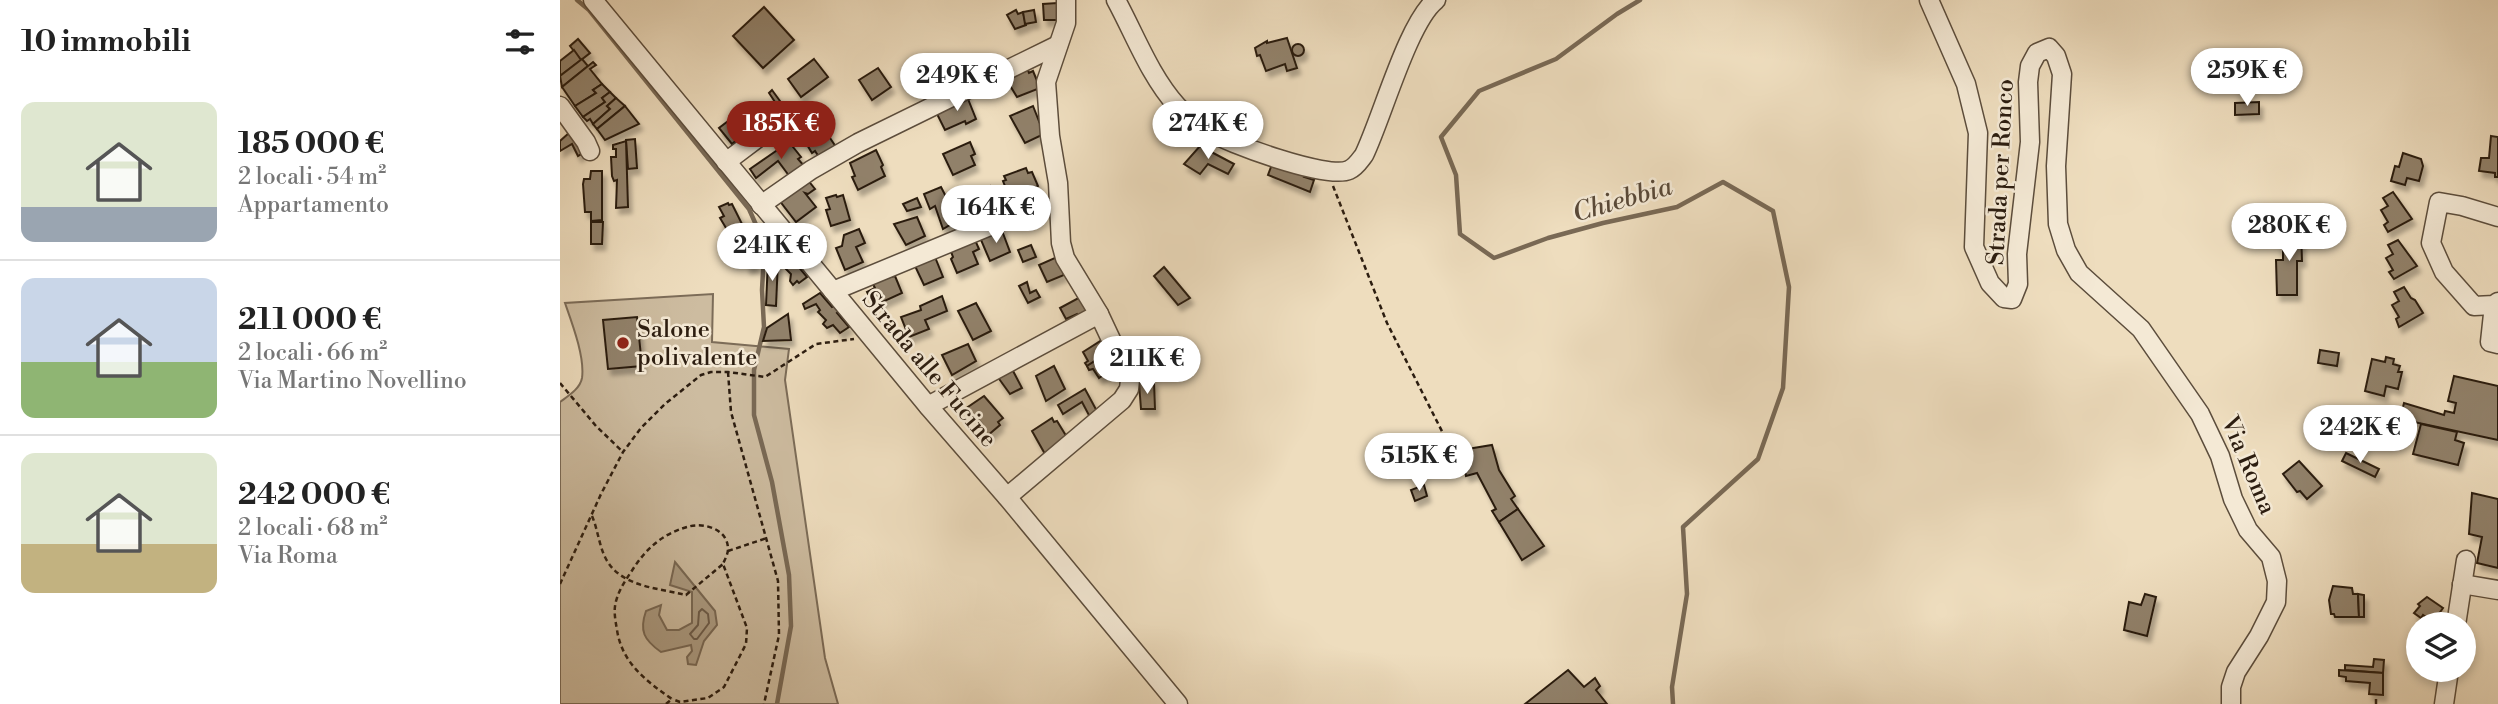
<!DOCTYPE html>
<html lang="it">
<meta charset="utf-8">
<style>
:root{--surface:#fff;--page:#f2f2f2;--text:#222;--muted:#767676;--line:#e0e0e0;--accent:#8f2418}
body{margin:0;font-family:"Libre Bodoni",serif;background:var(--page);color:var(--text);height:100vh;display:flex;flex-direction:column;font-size:26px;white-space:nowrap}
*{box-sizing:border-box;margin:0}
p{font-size:23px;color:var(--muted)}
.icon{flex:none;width:38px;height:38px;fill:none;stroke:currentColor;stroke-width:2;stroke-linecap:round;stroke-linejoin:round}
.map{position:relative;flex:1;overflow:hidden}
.sheet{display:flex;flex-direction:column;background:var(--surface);width:560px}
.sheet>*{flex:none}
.controls{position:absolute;left:1846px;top:612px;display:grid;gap:14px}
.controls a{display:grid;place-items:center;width:70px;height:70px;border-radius:50%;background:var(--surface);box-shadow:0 4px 10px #0003;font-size:35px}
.price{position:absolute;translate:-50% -60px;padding:0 16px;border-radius:24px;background:#fff;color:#222;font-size:23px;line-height:46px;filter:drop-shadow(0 2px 4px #0008)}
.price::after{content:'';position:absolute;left:50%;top:42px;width:21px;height:16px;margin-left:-10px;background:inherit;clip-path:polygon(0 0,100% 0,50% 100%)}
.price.selected{background:var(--accent);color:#fff}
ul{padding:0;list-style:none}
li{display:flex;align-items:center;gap:21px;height:175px;padding:0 21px}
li+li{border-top:2px solid var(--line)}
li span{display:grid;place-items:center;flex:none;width:196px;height:140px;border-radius:14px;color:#555}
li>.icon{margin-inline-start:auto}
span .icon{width:84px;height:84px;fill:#fffc;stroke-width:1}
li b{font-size:30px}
h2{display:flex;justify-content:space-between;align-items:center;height:84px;padding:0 21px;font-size:30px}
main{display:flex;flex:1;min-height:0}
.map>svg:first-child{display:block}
</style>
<main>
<section class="sheet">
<h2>10 immobili<svg class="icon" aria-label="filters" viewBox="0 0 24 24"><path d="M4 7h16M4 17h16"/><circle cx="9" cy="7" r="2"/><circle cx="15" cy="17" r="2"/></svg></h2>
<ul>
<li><span style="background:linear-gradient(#dfe7d0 75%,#9aa5b1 0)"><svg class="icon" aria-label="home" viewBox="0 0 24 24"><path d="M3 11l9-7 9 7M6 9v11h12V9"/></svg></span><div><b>185 000 €</b><p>2 locali · 54 m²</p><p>Appartamento</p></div></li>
<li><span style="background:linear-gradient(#c9d6e8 60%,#8fb573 0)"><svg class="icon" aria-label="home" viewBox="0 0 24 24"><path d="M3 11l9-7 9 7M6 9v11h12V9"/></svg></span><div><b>211 000 €</b><p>2 locali · 66 m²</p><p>Via Martino Novellino</p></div></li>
<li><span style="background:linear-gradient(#dfe7d0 65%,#c2b280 0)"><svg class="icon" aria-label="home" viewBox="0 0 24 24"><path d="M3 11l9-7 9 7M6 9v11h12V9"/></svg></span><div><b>242 000 €</b><p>2 locali · 68 m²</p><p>Via Roma</p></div></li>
</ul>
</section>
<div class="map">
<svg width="1938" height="704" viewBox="0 0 1938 704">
<defs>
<filter id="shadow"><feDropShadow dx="3.5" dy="6" stdDeviation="2" flood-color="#0004"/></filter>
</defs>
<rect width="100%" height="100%" fill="#eeddbe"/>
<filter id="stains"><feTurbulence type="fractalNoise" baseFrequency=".00286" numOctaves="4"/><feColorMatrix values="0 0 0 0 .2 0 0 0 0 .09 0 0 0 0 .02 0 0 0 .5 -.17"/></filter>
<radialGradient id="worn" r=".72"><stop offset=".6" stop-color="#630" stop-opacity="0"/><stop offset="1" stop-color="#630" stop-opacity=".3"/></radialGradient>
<path fill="#cdbca0" stroke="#7c6c58" stroke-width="2" d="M153 294 152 342 229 349 225 380 265 658 278 704H0V402C8 396 20 389 22 378 25 357 12 323 5 303Z"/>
<path fill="#ac9c83" stroke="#796955" stroke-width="2" d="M115 562 155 611 157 625 144 641 136 665 128 664 127 657 132 651 131 645 101 652C84 640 79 631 86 611L101 605 99 615 107 630H119L132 623V592L110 585Z"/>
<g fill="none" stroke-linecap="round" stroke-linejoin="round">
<polygon stroke="#6c5c4a" stroke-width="2" points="142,609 148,614 149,623 137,639 134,639 130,634 138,625 139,612"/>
<g stroke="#796955" stroke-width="4.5">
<polyline points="17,0 29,10 189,209 201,236 204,253 202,290 204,327 194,370 194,415 212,482 229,575 231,626 217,704"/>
<polyline points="1080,0 1057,14 996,59 919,91 881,137 896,175 900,234 934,258 988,238 1043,223 1117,207 1163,182 1213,211 1229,287 1223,388 1198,459 1123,527 1127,594 1112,687 1113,704"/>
</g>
</g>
<g fill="#91816a" stroke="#2c1d10" stroke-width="2" filter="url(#shadow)">
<polygon points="497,3 497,20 484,20 483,4"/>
<polygon points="204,7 234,40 203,68 173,36"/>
<polygon points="456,10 458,14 463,12 466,25 455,29 447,15"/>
<polygon points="474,10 476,22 465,24 463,12"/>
<polygon points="727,38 737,68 727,71 725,64 706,71 700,55 697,56 695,48 707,41 707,43"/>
<polygon points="18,39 30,53 21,60 10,46"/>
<circle cx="738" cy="50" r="6"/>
<polygon points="14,50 21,60 0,76 0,61"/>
<polygon points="22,59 28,66 2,87 0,76"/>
<polygon points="254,59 268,77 241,97 228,79"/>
<polygon points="33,62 36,65 30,69 42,84 33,90 36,93 15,106 2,87"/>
<polygon points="466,66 469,73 473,71 480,88 457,97 446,79"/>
<polygon points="318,68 331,87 312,100 299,80"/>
<polygon points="42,84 50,92 42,98 45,102 23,117 15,106 36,93 33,90"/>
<polygon points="212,90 225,108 210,118 204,110 215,102 209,93"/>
<polygon points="50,92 56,98 47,106 50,109 33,124 30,119 27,121 23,117 45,102 42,98"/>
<polygon points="406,94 416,119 406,124 405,121 385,130 376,112"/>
<polygon points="56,98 65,106 37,129 33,124 50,109 47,106"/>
<polygon points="1699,102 1699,114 1675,115 1675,103"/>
<polygon points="65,106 79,124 45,140 37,129"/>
<polygon points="473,106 484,134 465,143 450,116"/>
<polygon points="189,109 196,119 183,130 185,133 172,144 159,128 180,112 183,115"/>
<polygon points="262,126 276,147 259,157 255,151 252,153 243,138"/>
<polygon points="10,132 23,153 18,156 12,144 0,151 0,141"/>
<polygon points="1931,136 1938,137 1938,177 1935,177 1935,173 1919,171 1921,158 1929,158"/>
<polygon points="75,139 77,168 68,169 66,140"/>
<polygon points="66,141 68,207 56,208 57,180 54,181 52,176 51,157 56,157 56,149 53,149 53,145"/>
<polygon points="229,142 241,157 238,159 245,167 230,177 218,161 196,178 190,169"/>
<polygon points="410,142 415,154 411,156 415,165 393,175 383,154"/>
<polygon points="640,146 674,164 668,174 648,164 640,174 624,164"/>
<polygon points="316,150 323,165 321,167 325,176 298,190 292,177 295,176 290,163"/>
<polygon points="1843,153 1861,159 1863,166 1859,181 1847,178 1845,185 1831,181 1835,166 1839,167"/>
<polygon points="714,159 747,171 744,177 754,180 750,192 708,175"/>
<polygon points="466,168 468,173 472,172 478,186 469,190 471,193 451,201 443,181 446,180 444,176"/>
<polygon points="31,171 42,171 42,220 31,221 31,212 25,212 23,184 24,179 30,179"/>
<polygon points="247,179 255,189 248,194 245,193 256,207 236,222 219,200"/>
<polygon points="430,186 439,207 419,216 415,205 412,206 408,196 423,189 426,194 428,192 426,187"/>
<polygon points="381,187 398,220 383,229 375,206 370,209 364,194"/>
<polygon points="1833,192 1852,219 1828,232 1824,225 1828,222 1821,210 1828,206 1823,198"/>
<polygon points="276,195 277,197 283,195 290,220 271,226 266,210 270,209 266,198"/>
<polygon points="357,198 361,207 347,211 343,204"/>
<polygon points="168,203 169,205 172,204 183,226 169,233 160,218 164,216 159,207"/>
<polygon points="357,217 365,236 346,245 334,224"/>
<polygon points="31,222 43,222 42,244 31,244"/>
<polygon points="441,228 450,252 430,261 421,240"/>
<polygon points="299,229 305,243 296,247 303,262 285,270 276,248 282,246 284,235"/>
<polygon points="1723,230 1741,230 1742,261 1737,261 1737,295 1717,295 1716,260 1723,260"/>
<polygon points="192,240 195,267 187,268 186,260 172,261 171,242"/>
<polygon points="415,240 419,249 413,252 418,264 397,273 391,259 393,257 390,249"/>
<polygon points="1838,240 1857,266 1834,279 1829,272 1833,270 1826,258 1833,254 1828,245"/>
<polygon points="471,245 476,257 463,262 458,250"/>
<polygon points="375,257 383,277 364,285 355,266"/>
<polygon points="497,257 504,275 487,282 479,265"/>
<polygon points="208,260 218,260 216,306 206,305"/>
<polygon points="233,260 247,277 239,283 237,281 233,285 230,281 231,274 224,267"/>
<polygon points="604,267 630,298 618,305 594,276"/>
<polygon points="329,274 330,277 335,276 342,293 318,304 315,296 310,298 307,292 315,288 312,282"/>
<polygon points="467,282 470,293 476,290 480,297 468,303 459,286"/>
<polygon points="1844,287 1851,298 1855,300 1863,313 1839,327 1836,319 1839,317 1832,305 1839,301 1834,292"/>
<polygon points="260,293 272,307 276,305 280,311 277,313 289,327 280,333 273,325 267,328 263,324 266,320 258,312 260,310 256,304 245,309 243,304"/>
<polygon points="524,295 535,312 520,320 517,314 506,319 500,308"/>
<polygon points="382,296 387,311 365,320 369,329 349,337 341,317 361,310 360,306"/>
<polygon points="416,303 431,331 413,340 398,311"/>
<polygon points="228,314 231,340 203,341 207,328"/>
<polygon points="77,317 82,366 48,369 43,320"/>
<polygon points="542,340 549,352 527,366 525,363 528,361 523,352"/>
<polygon points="408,344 416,361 392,375 382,355"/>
<polygon points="1760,350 1779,353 1777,366 1758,363"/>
<polygon points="549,352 557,365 539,378 533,369 529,370 527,366"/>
<polygon points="1826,357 1834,359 1833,364 1840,366 1838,372 1842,372 1838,389 1826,386 1824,396 1805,391 1812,359 1825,362"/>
<polygon points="494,366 505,389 486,401 476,376"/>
<polygon points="452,369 462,388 450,394 437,376"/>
<polygon points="1894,376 1938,386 1938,440 1840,419 1844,403 1884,415 1885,411 1894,413 1896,403 1888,401"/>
<polygon points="594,382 595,409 581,409 579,383"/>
<polygon points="525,389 539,415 532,421 522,402 503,414 498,405"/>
<polygon points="424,396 443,418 438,422 440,425 427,436 419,427 422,424 417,418 415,420 405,409"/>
<polygon points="492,418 494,422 497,421 508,439 485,454 472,431"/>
<polygon points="1861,424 1897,432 1895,440 1904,443 1898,465 1853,454"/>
<polygon points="932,445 939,470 955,496 951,499 958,509 939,522 932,511 936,509 917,473 906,476 901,450"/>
<polygon points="1786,453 1819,469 1815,477 1782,461"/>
<polygon points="1739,461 1762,486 1747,499 1740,491 1737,492 1723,474"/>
<polygon points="864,485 867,496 855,501 851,490"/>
<polygon points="1912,493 1938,499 1938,568 1917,563 1922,537 1909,534"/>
<polygon points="958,509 984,546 962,560 939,522"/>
<polygon points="1773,586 1792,588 1793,594 1798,594 1799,617 1775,617 1774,614 1771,614 1769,600"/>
<polygon points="1585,594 1596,597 1587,636 1564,630 1569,602 1581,605"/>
<polygon points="1798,594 1804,595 1804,617 1799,617"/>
<polygon points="1867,597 1883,608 1873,622 1863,615 1861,618 1854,613 1860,606 1858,604"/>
<polygon points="1814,659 1824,660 1823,673 1785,670 1785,665 1813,667"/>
<polygon points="1008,670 1024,687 1035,678 1040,686 1036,690 1047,704 965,704"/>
<polygon points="1779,670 1823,673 1823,695 1809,694 1810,683 1786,681 1786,677 1779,676"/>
</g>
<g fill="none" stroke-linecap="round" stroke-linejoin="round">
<g stroke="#5c4d3c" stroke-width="21">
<g id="minor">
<polyline points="33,0 368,406 447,497 618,704"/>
<path d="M556 0C575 35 590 76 617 106 625 115 637 124 646 130 668 143 767 180 789 170 796 167 800 160 804 155 822 118 848 22 876 0"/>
<polyline points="1369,0 1406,84 1418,133 1414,247 1430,283 1444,298 1452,299 1458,284 1457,254 1470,142 1468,82 1470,66 1477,53 1489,48 1496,56 1502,74 1496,166 1498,224 1506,250 1519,273 1581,329 1640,414 1660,456 1673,499 1688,530 1711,557 1717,581 1716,602 1699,636 1676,672 1671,687 1671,704"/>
<polyline points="0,106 26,142 30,151"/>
<polyline points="166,162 232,112"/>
<polyline points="201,205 251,170 298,143 498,45"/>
<polyline points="1938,217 1902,206 1879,202 1871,243 1884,272 1914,306 1934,305 1938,302"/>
<polyline points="273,291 442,221"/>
<polyline points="1934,305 1930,342 1938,344"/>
<polyline points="368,406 539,314"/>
<polyline points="447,497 562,400 569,389 570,380 539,314 505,258 501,243 498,183 490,136 486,82 506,23 506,0"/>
<polyline points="1902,584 1938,590"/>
<polyline points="1896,625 1906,560"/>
<polyline points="1884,704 1889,670"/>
</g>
</g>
<g stroke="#2c1d10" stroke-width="2.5" stroke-dasharray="5 3.5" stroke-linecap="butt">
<polyline points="773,186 827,323 891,449"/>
<polyline points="168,372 171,412 218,581 219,635 204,704"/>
<polyline points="0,383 36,426 63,452"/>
<path d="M32 516C38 530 39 546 46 559 61 587 98 588 126 595L163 564"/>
<polyline points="168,551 207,538"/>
<polyline points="0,584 41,494 63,452 81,428 105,404 141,375 151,372 168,372 205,377 256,344 294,339"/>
<path d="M106 704 112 699C86 681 62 663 57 630 55 618 53 609 57 598 60 588 67 578 73 569 86 549 102 534 127 527 142 522 168 528 168 549 168 554 165 559 163 564L187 628 186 644 164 687 148 698 120 702 112 699"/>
<polyline points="1816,704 1816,698"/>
</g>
<use href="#minor" stroke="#f4e9d5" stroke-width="18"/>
</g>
<circle fill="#8f2418" stroke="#f4e9d5" stroke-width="2.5" cx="63" cy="343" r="7"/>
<g text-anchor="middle" stroke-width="5" stroke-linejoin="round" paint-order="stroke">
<g font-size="24" fill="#2c1d10" stroke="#f4e9d5">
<text transform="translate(1440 172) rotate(-87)" y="8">Strada per Ronco</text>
<text transform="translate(370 369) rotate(50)" y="8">Strada alle Fucine</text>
<text transform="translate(1689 465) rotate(67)" y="8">Via Roma</text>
</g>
<g font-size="24" fill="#2c1d10" stroke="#f4e9d5" text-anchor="start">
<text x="77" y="337">Salone<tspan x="77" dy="28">polivalente</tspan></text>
</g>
<g font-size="26" font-style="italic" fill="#594938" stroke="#f4e9d5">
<text transform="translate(1062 199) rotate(-16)" y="9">Chiebbia</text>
</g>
</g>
<rect width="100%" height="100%" filter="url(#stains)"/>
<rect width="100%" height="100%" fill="url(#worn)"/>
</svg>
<div class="controls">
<a><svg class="icon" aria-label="layers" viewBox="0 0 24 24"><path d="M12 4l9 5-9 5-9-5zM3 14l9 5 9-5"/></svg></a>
</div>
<b class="price" style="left:1687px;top:108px">259K €</b>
<b class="price" style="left:397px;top:113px">249K €</b>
<b class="price selected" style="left:221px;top:161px">185K €</b>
<b class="price" style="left:648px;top:161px">274K €</b>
<b class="price" style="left:436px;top:245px">164K €</b>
<b class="price" style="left:1729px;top:263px">280K €</b>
<b class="price" style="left:212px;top:283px">241K €</b>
<b class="price" style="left:587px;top:396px">211K €</b>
<b class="price" style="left:1800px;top:465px">242K €</b>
<b class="price" style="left:859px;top:493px">515K €</b>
</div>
</main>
